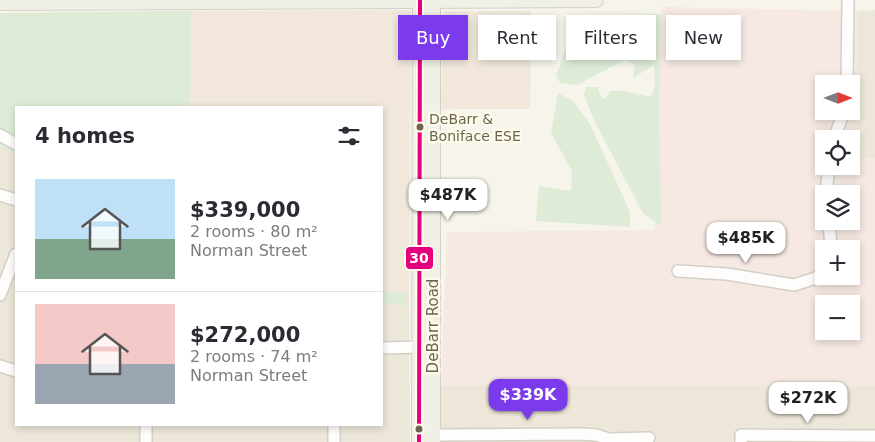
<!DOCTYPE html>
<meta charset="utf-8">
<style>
:root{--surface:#fff;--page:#f7f7f7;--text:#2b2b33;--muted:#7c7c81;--line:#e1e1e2;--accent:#7c3aed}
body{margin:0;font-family:"DejaVu Sans",sans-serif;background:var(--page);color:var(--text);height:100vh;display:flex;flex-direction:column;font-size:19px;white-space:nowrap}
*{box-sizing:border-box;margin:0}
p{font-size:16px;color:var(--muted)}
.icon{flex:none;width:28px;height:28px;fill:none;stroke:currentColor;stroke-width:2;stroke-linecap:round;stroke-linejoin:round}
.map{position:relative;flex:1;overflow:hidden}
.drawer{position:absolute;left:15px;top:106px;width:368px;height:320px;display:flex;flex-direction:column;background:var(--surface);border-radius:0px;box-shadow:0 2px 8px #0003}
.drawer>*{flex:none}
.banner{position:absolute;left:398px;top:15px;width:402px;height:45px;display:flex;gap:10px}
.needle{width:32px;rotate:90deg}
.buttons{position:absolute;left:815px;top:75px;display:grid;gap:10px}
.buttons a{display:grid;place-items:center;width:45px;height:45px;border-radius:0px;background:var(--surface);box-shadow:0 2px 8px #0003;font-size:25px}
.price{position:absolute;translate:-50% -42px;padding:0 11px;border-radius:10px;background:#fff;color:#222;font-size:16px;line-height:32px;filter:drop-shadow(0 1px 2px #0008)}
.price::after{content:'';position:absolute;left:50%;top:30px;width:15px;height:11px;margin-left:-8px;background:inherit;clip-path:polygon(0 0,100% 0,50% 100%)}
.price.current{background:var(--accent);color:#fff}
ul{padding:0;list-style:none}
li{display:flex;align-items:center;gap:15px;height:125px;padding:0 20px}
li+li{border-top:1px solid var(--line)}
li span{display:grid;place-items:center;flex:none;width:140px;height:100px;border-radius:0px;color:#555}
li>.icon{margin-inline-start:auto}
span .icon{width:60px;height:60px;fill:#fffc;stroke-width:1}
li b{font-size:21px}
h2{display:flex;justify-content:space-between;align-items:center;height:60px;padding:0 20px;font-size:21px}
.pill{padding:0 18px;border-radius:0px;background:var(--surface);box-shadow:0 2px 8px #0003;font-size:18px;line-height:45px}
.pill.current{background:var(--accent);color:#fff}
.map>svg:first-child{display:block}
</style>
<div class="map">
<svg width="875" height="442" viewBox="0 0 875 442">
<rect width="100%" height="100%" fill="#f6f4eb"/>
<g fill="#ece7d8">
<polygon points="875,10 875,158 857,158 857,11"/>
<polygon points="0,146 16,152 16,425 381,425 381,292 409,292 410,442 0,442"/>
<rect x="441" y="386" width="434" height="56"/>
</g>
<g fill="#f1e8db">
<polygon points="411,10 409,292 381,292 381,108 190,108 191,11"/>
<polygon points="443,11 531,11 530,109 441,109"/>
</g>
<path fill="#f6e8e2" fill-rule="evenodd" d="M661 7 857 11V158H875V386H441L447 232 655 230ZM824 84H851V111H824ZM824 139H851V166H824ZM824 194H851V221H824ZM824 249H851V276H824ZM824 304H851V331H824Z"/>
<g fill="#deecd7">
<polygon points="191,11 190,107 16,108 16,153 0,146 0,13"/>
<polygon points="661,14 659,111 661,226 643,213 596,124 584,95 586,87 598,87 600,95 605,99 610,91 624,91 651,97 655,86 654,65 633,78 635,64 624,60 577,85 560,83 556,75 579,16"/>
<polygon points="558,93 573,101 590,124 630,212 630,227 536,221 539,186 571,191 572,171 551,133"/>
<polygon points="381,292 406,292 406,310 397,303 381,304"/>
</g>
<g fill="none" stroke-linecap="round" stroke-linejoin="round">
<g stroke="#d3d0c8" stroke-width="14">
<g id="minor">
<polyline points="847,84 848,0"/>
<polyline points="0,135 16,144"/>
<polyline points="834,139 844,111"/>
<polyline points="826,194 829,166"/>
<polyline points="0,195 16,200"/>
<polyline points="829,221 831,249"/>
<polyline points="678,271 727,274 794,285 816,278 824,271"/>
<polyline points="0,295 16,254"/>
<polyline points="381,348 419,347 421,354"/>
<polyline points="0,366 16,371"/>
<polyline points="146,425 146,442"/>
<polyline points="334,425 334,442"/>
<polyline points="428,439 439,435 582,434 596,435 609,439 649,438"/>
<polyline points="741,442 741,435 875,436"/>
</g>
</g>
<g stroke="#d4d0c7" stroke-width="16">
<g id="major">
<polyline points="0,3 596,0"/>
<polyline points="419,442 420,0"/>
<polyline points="433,442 433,0"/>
</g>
</g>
<use href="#minor" stroke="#fefdfc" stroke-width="11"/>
<use href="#major" stroke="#f1f0e6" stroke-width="14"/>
<g stroke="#fdfbec" stroke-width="8">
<polyline id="bus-1" points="419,442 420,0"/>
</g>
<use href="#bus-1" stroke="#e5007d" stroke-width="4"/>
</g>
<g fill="#70634e" stroke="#fdfbec" stroke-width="2">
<circle cx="420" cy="127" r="4.5"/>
<circle cx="419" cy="429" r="4.5"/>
</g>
<g text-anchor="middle" stroke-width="5" stroke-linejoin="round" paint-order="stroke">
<g font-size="14" fill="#70634e" stroke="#fdfbec" text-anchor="start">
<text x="429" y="124">DeBarr &amp;<tspan x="429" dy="17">Boniface ESE</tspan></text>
</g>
<g font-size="15" fill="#70634e" stroke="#fdfbec">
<text transform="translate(433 326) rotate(-90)" y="5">DeBarr Road</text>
</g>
</g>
<rect stroke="#fdfbec" stroke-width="2" x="405" y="246" width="29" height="24" rx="5" fill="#e5007d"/>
<g font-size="14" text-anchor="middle" font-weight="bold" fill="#fff">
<text x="419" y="263">30</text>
</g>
</svg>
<div class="buttons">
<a><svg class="needle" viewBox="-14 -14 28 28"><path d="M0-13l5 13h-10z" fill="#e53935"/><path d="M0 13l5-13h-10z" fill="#7c7c81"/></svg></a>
<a><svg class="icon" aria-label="locate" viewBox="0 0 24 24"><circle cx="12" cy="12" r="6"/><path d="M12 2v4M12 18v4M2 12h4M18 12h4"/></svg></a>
<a><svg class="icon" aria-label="layers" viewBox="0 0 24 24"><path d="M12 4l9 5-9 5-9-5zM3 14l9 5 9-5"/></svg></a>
<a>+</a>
<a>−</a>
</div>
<b class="price" style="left:448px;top:221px">$487K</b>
<b class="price" style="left:746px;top:264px">$485K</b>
<b class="price current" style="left:528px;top:421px">$339K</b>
<b class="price" style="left:808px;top:424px">$272K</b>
<div class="banner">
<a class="pill current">Buy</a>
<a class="pill">Rent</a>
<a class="pill">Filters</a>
<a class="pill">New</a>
</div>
<section class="drawer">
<h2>4 homes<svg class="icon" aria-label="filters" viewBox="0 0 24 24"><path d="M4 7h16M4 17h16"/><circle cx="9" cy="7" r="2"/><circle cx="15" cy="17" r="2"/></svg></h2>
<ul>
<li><span style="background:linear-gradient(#bfe0f5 60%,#7fa58c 0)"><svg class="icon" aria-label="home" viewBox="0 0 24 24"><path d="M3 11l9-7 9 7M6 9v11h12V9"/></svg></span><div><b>$339,000</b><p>2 rooms · 80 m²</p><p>Norman Street</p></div></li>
<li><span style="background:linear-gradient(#f6c9c9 60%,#9aa5b1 0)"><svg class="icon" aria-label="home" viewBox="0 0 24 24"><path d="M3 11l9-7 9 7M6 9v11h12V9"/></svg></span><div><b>$272,000</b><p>2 rooms · 74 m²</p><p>Norman Street</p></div></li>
</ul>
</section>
</div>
